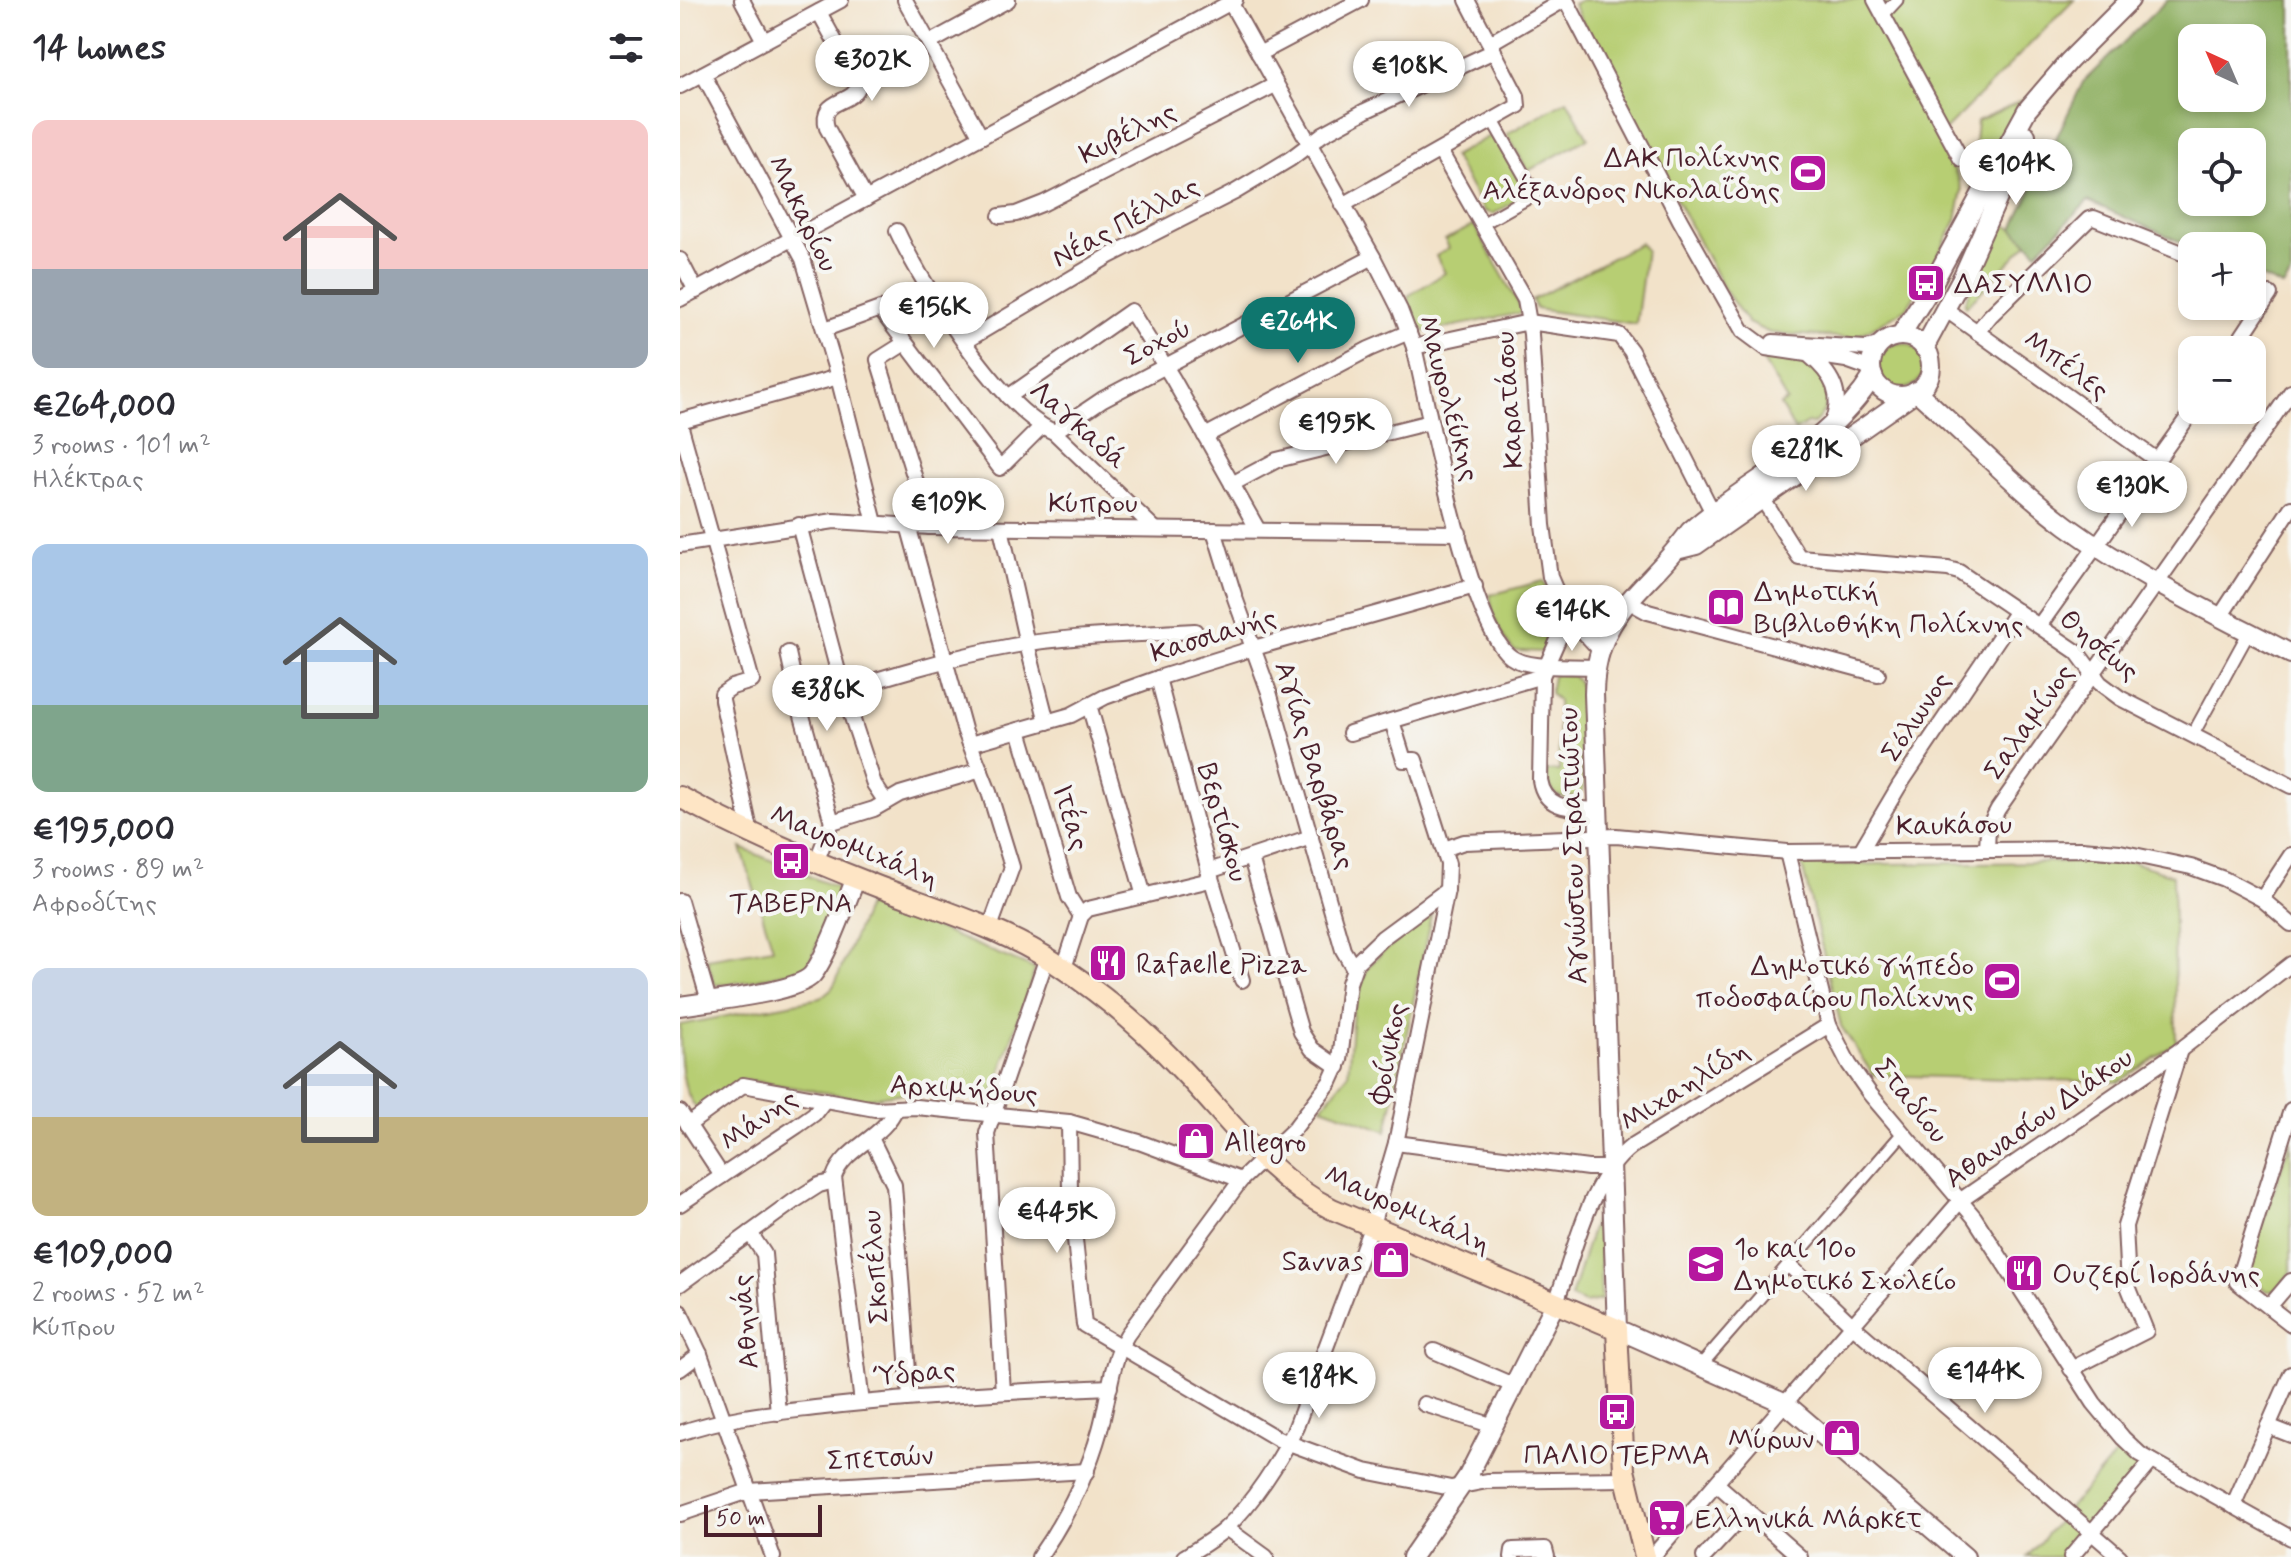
<!DOCTYPE html>
<meta charset="utf-8">
<style>
:root{--surface:#fff;--page:#f7f7f7;--text:#2b2b33;--muted:#7c7c81;--accent:#0f766e}
body{margin:0;font-family:Mynerve,sans-serif;background:var(--page);color:var(--text);height:100vh;display:flex;flex-direction:column;font-size:30px;white-space:nowrap}
*{box-sizing:border-box;margin:0}
p{font-size:26px;color:var(--muted)}
.icon{flex:none;width:44px;height:44px;fill:none;stroke:currentColor;stroke-width:2;stroke-linecap:round;stroke-linejoin:round}
.map{position:relative;flex:1;overflow:hidden}
.sheet{display:flex;flex-direction:column;background:var(--surface);width:680px}
.sheet>*{flex:none}
.needle{width:52px;rotate:316deg}
.buttons{position:absolute;left:1498px;top:24px;display:grid;gap:16px}
.buttons a{display:grid;place-items:center;width:88px;height:88px;border-radius:16px;background:var(--surface);box-shadow:0 4px 12px #0003;font-size:40px}
.scale{position:absolute;left:24px;bottom:20px;width:118px;box-sizing:border-box;padding-left:8px;border:4px solid #4a1f2b;border-top:0;font-size:22px;line-height:28px;white-space:nowrap;color:#4a1f2b;-webkit-text-stroke:6px #f6f6f2;paint-order:stroke}
.price{position:absolute;translate:-50% -68px;padding:0 18px;border-radius:28px;background:#fff;color:#222;font-size:26px;line-height:52px;filter:drop-shadow(0 2px 4px #0008)}
.price::after{content:'';position:absolute;left:50%;top:48px;width:24px;height:18px;margin-left:-12px;background:inherit;clip-path:polygon(0 0,100% 0,50% 100%)}
.price.active{background:var(--accent);color:#fff}
ul{padding:0;list-style:none}
li{display:grid;align-content:center;gap:16px;height:424px;padding:0 32px}
li span{display:grid;place-items:center;height:248px;border-radius:16px;color:#555}
li>.icon{margin-inline-start:auto}
span .icon{width:144px;height:144px;fill:#fffc;stroke-width:1}
li b{font-size:34px}
h2{display:flex;justify-content:space-between;align-items:center;height:96px;padding:0 32px;font-size:34px}
main{display:flex;flex:1;min-height:0}
.map>svg:first-child{display:block}
</style>
<main>
<section class="sheet">
<h2>14 homes<svg class="icon" aria-label="filters" viewBox="0 0 24 24"><path d="M4 7h16M4 17h16"/><circle cx="9" cy="7" r="2"/><circle cx="15" cy="17" r="2"/></svg></h2>
<ul>
<li><span style="background:linear-gradient(#f6c9c9 60%,#9aa5b1 0)"><svg class="icon" aria-label="home" viewBox="0 0 24 24"><path d="M3 11l9-7 9 7M6 9v11h12V9"/></svg></span><div><b>€264,000</b><p>3 rooms · 101 m²</p><p>Ηλέκτρας</p></div></li>
<li><span style="background:linear-gradient(#a9c7e8 65%,#7fa58c 0)"><svg class="icon" aria-label="home" viewBox="0 0 24 24"><path d="M3 11l9-7 9 7M6 9v11h12V9"/></svg></span><div><b>€195,000</b><p>3 rooms · 89 m²</p><p>Αφροδίτης</p></div></li>
<li><span style="background:linear-gradient(#c9d6e8 60%,#c2b280 0)"><svg class="icon" aria-label="home" viewBox="0 0 24 24"><path d="M3 11l9-7 9 7M6 9v11h12V9"/></svg></span><div><b>€109,000</b><p>2 rooms · 52 m²</p><p>Κύπρου</p></div></li>
</ul>
</section>
<div class="map">
<svg width="1611" height="1557" viewBox="0 0 1611 1557">
<rect width="100%" height="100%" fill="#f6f6f2"/>
<filter id="ink" filterUnits="userSpaceOnUse"><feTurbulence type="fractalNoise" baseFrequency=".0125" numOctaves="2"/><feDisplacementMap in="SourceGraphic" scale="16" xChannelSelector="R" yChannelSelector="G"/><feConvolveMatrix kernelMatrix="1 2 1 2 8 2 1 2 1" color-interpolation-filters="sRGB"/></filter>
<filter id="wash" filterUnits="userSpaceOnUse"><feTurbulence type="fractalNoise" baseFrequency=".006" numOctaves="4" result="noise"/><feDisplacementMap in="SourceGraphic" scale="32" xChannelSelector="R" yChannelSelector="G"/><feGaussianBlur stdDeviation="1.8" result="paint"/><feColorMatrix in="noise" values="0 0 0 0 0 0 0 0 0 0 0 0 0 0 0 0 0 1.4 0 .05"/><feComposite in="paint" operator="in"/></filter>
<g filter="url(#wash)">
<rect width="100%" height="100%" fill="#f2e2c9"/>
<g fill="#b7ce73" stroke="#80764f" stroke-width="2">
<polygon points="901,0 1394,0 1257,138 1278,177 1282,190 1276,220 1251,269 1226,309 1174,338 1090,333 1068,323 1044,289 893,4"/>
<polygon points="1345,99 1297,180 1291,186 1297,121"/>
<polygon points="887,100 908,138 848,171 827,134"/>
<polygon points="815,133 850,193 813,214 804,211 773,156"/>
<polygon points="1318,223 1333,228 1348,243 1286,307 1284,304"/>
<polygon points="794,225 842,310 841,313 745,332 730,313 728,296 765,273 756,256 769,248 765,240"/>
<polygon points="960,243 966,250 956,324 856,309 852,300"/>
<circle cx="1221" cy="366" r="23"/>
<path d="M1081 357C1097 360 1118 360 1132 369 1155 382 1151 408 1133 424L1127 423 1115 431 1100 405 1107 401Z"/>
<path d="M863 581 881 621 866 652 834 651C819 634 813 617 810 595Z"/>
<path d="M876 673 893 676 899 683 901 693 903 791C881 806 869 794 866 771H879L878 701 870 693 873 676Z"/>
<polygon points="61,848 160,889 127,968 69,981 35,985 27,959 93,948"/>
<polygon points="1449,861 1493,875 1496,1043 1439,1082 1193,1075 1161,1026 1122,865"/>
<path d="M189 901 355 969 311 1100 224 1093 185 1099 62 1079 19 1110C0 1095 0 1053 0 1025L140 998 152 988 156 981Z"/>
<polygon points="751,915 707,1131 642,1107 668,1074 673,1011 688,967 701,954"/>
<polygon points="1611,1139 1611,1273 1594,1291 1586,1291 1570,1276 1569,1266"/>
<polygon points="914,1222 919,1223 921,1300 905,1303 891,1297"/>
<polygon points="1446,1442 1472,1461 1391,1557 1347,1557"/>
</g>
<path fill="#91b165" stroke="#6e6848" stroke-width="2" fill-rule="evenodd" d="M1487 0H1611V275L1603 287 1572 273V246L1512 247 1408 201 1357 252 1333 228 1403 82ZM1512 38H1572V98H1512ZM1512 142H1572V202H1512Z"/>
</g>
<g filter="url(#ink)">
<g fill="none" stroke-linecap="round" stroke-linejoin="round">
<g stroke="#856362" stroke-width="15">
<g id="pedestrian">
<polyline points="1203,15 1217,0"/>
<polyline points="802,224 855,194 813,121"/>
<polyline points="1512,736 1569,632"/>
<polyline points="1021,1365 1223,1133"/>
</g>
</g>
<g stroke="#856362" stroke-width="18">
<g id="minor">
<polyline points="62,0 84,41"/>
<polyline points="225,0 301,137"/>
<path d="M549 0 693 257 720 310 734 347C748 405 789 627 831 657 849 670 892 665 915 667"/>
<polyline points="886,0 1000,220 1063,331 1086,348 1166,360 1191,369"/>
<polyline points="1195,0 1281,159"/>
<path d="M139 12 179 85C173 106 138 97 147 128L186 199"/>
<polyline points="249,43 328,0"/>
<polyline points="810,43 884,0"/>
<polyline points="579,54 681,0"/>
<polyline points="23,74 123,259 158,377 195,523"/>
<polyline points="0,86 161,0"/>
<polyline points="760,151 845,300 851,334 863,525 870,577 885,612 920,650"/>
<polyline points="663,205 838,106 837,96 787,0"/>
<polyline points="320,216 336,214 364,203 595,85"/>
<path d="M217 231C242 285 320 409 374 432L475 529"/>
<polyline points="0,260 16,291"/>
<polyline points="0,299 555,0"/>
<polyline points="1265,309 1478,461"/>
<polyline points="145,329 200,309 320,468 361,427"/>
<polyline points="1297,332 1310,316 1409,219 1414,218 1512,257"/>
<polyline points="284,342 429,256 555,192 610,159 643,134 685,111 814,51"/>
<polyline points="1093,342 1185,348 1199,345"/>
<polyline points="225,343 198,360 250,527"/>
<polyline points="734,347 849,322 939,335 951,351 1033,513"/>
<polyline points="1553,350 1590,294"/>
<path d="M1130 356C1152 374 1165 396 1151 424"/>
<polyline points="328,397 451,311 493,379 578,530"/>
<polyline points="0,421 158,377"/>
<polyline points="0,424 72,681 52,687 42,694 42,700 71,834"/>
<polyline points="374,432 423,399 693,257"/>
<polyline points="525,436 689,349 729,332"/>
<polyline points="552,484 597,460 750,422"/>
<polyline points="1082,498 1119,557 1268,569 1279,572 1397,652 1420,683 1440,698 1611,786"/>
<polyline points="119,525 163,690 194,784 206,802"/>
<polyline points="228,525 284,729 309,792 332,867 309,930"/>
<polyline points="321,528 347,644 367,722"/>
<polyline points="534,530 555,598 589,692 663,950 673,967"/>
<polyline points="0,545 154,521 250,527 779,533"/>
<polyline points="948,601 968,612 1198,674"/>
<path d="M888 617 862 676 860 780C865 811 893 808 919 810"/>
<polyline points="1540,617 1611,508"/>
<polyline points="1359,626 1513,410"/>
<polyline points="108,653 121,712 152,822"/>
<polyline points="478,678 529,871 562,980"/>
<path d="M119 704C189 682 260 659 332 646 392 635 454 635 515 631"/>
<polyline points="409,705 464,896"/>
<polyline points="339,730 389,897 401,916"/>
<polyline points="670,733 862,676"/>
<polyline points="290,744 391,715 425,697 478,678 574,648 795,586"/>
<polyline points="764,849 784,842 936,836 1107,852 1401,849 1440,852 1511,867 1544,879 1582,899 1611,924"/>
<polyline points="1307,849 1308,828 1318,809 1611,392"/>
<polyline points="1107,852 1149,1025 1169,1064 1190,1094 1294,1217 1414,1403 1443,1438 1460,1454 1611,1538"/>
<polyline points="1180,852 1219,786 1337,611"/>
<polyline points="571,858 621,1032 632,1049 658,1067"/>
<polyline points="136,862 152,822 194,809 220,794 301,770"/>
<polyline points="1582,899 1611,855"/>
<polyline points="0,901 29,1001"/>
<polyline points="384,968 401,916 408,909 526,881 529,871 631,837"/>
<polyline points="1611,1110 1557,1282 1611,1324"/>
<polyline points="0,1112 42,1176"/>
<polyline points="389,1122 390,1192 404,1325 598,1439 685,1471 771,1488 807,1481 945,1479"/>
<polyline points="8,1125 63,1085 195,1109 236,1107 389,1122 459,1142 561,1180"/>
<polyline points="191,1138 214,1185 230,1398"/>
<polyline points="716,1143 908,1168 931,1168"/>
<polyline points="0,1204 117,1126 134,1114 144,1101"/>
<polyline points="70,1233 84,1254 98,1413"/>
<polyline points="1109,1265 1173,1326 1440,1557"/>
<polyline points="0,1284 114,1201 139,1185 154,1181"/>
<path d="M876 1302C895 1252 908 1180 952 1146L1149 1025"/>
<polyline points="1589,1307 1611,1281"/>
<polyline points="0,1312 20,1354 93,1557"/>
<polyline points="754,1351 835,1386"/>
<polyline points="0,1369 20,1354"/>
<polyline points="1391,1369 1466,1331 1448,1286 1445,1226 1500,1050"/>
<polyline points="323,1392 307,1133 367,957"/>
<path d="M182 1403 154 1177C164 1147 204 1138 216 1108"/>
<polyline points="744,1404 814,1426"/>
<polyline points="1588,1426 1611,1435"/>
<path d="M0 1433C49 1416 93 1413 144 1407 239 1396 334 1391 430 1387"/>
<polyline points="1037,1484 1120,1557"/>
<polyline points="1553,1506 1611,1374"/>
<polyline points="0,1514 69,1491 407,1471"/>
<polyline points="546,1528 586,1557"/>
<path d="M359 1557C387 1517 407 1476 420 1430 429 1398 430 1364 447 1335L561 1180 614 1129 650 1082 660 1060 669 983 676 963 702 938 767 890 768 864 735 760H724L712 721"/>
<path d="M504 1557C518 1548 533 1540 545 1529 572 1504 601 1460 616 1427L692 1225 716 1143 767 890"/>
<polyline points="832,1557 833,1550 865,1549 867,1557"/>
<polyline points="972,1557 1281,1200 1500,1050 1611,964"/>
<polyline points="1024,1557 1067,1511"/>
<polyline points="1391,1557 1472,1461"/>
</g>
</g>
<g stroke="#856362" stroke-width="22">
<g id="tertiary">
<polyline points="1220,336 1248,292 1347,110 1389,61 1450,0"/>
<circle cx="1221" cy="366" r="30"/>
<polyline points="1244,348 1283,276 1346,135"/>
<path d="M1193 376C1150 446 1070 478 1010 531 969 590 915 610 914 694L937 1329 1106 1404 1285 1557"/>
<path d="M1236 391C1285 434 1336 488 1387 526 1457 577 1535 614 1611 654"/>
<polyline points="996,550 1016,545 1235,392"/>
<path d="M0 1006C28 1001 116 993 132 975 147 957 166 902 176 878"/>
<polyline points="732,1557 788,1476 876,1302"/>
</g>
</g>
<g stroke="#856362" stroke-width="24">
<path id="secondary" d="M0 797C64 832 131 861 199 887 258 909 324 929 377 964 422 994 465 1030 502 1070 549 1119 590 1179 652 1209L937 1329 944 1470 965 1557"/>
</g>
<use href="#pedestrian" stroke="#fff" stroke-width="11"/>
<use href="#minor" stroke="#fff" stroke-width="14"/>
<use href="#tertiary" stroke="#fff" stroke-width="18"/>
<use href="#secondary" stroke="#fee5c5" stroke-width="20"/>
</g>
</g>
<defs>
<g id="stadium-square" transform="scale(2)"><rect x="-9" y="-9" width="18" height="18" rx="4" fill="#b5179e" stroke="#f6f6f2"/><path d="M0-5a6.5 5 0 1 0 0 10a6.5 5 0 1 0 0-10ZM-3.5-1.8h7v3.6h-7Z" fill="#fff"/></g>
<g id="bus-square" transform="scale(2)"><rect x="-9" y="-9" width="18" height="18" rx="4" fill="#b5179e" stroke="#f6f6f2"/><path d="M-5-6H5V4H4V6H2V4H-2V6H-4V4H-5ZM-3.5-4V0h7V-4ZM-3.5 1.2v1.5H-2V1.2ZM2 1.2v1.5H3.5V1.2Z" fill="#fff"/></g>
<g id="library-square" transform="scale(2)"><rect x="-9" y="-9" width="18" height="18" rx="4" fill="#b5179e" stroke="#f6f6f2"/><path d="M-6-4Q-3-5.5-.7-3.5V5Q-3 3-6 4ZM6-4Q3-5.5 .7-3.5V5Q3 3 6 4Z" fill="#fff"/></g>
<g id="restaurant-square" transform="scale(2)"><rect x="-9" y="-9" width="18" height="18" rx="4" fill="#b5179e" stroke="#f6f6f2"/><path d="M-5-6h1v4h1v-4h1v4h1v-4h1v5L-1.5 .5V6h-2V.5L-5-1ZM5-6V6H3V1.5H1.5Q1.5-4 5-6Z" fill="#fff"/></g>
<g id="shop-square" transform="scale(2)"><rect x="-9" y="-9" width="18" height="18" rx="4" fill="#b5179e" stroke="#f6f6f2"/><path d="M-5-2.5h2.3a2.7 3.5 0 0 1 5.4 0H5L5.5 6h-11ZM-1.5-2.5h3a1.5 2.3 0 0 0-3 0Z" fill="#fff"/></g>
<g id="school-square" transform="scale(2)"><rect x="-9" y="-9" width="18" height="18" rx="4" fill="#b5179e" stroke="#f6f6f2"/><path d="M0-5L7-2L0 1L-7-2ZM-4 1L0 2.5L4 1V4Q0 6-4 4Z" fill="#fff"/></g>
<g id="supermarket-square" transform="scale(2)"><rect x="-9" y="-9" width="18" height="18" rx="4" fill="#b5179e" stroke="#f6f6f2"/><path d="M-6-5.5h2.5l.6 2H6L4.5 2H-2.5L-4.4-4H-6ZM-1.5 3.2a1.3 1.3 0 1 0 .1 0ZM3 3.2a1.3 1.3 0 1 0 .1 0Z" fill="#fff"/></g>
</defs>
<g fill-rule="evenodd">
<use href="#stadium-square" x="1128" y="173"/>
<use href="#bus-square" x="1246" y="283"/>
<use href="#library-square" x="1046" y="607"/>
<use href="#bus-square" x="111" y="861"/>
<use href="#restaurant-square" x="428" y="963"/>
<use href="#stadium-square" x="1322" y="981"/>
<use href="#shop-square" x="516" y="1141"/>
<use href="#shop-square" x="711" y="1260"/>
<use href="#school-square" x="1026" y="1264"/>
<use href="#restaurant-square" x="1344" y="1273"/>
<use href="#bus-square" x="937" y="1412"/>
<use href="#shop-square" x="1162" y="1438"/>
<use href="#supermarket-square" x="987" y="1518"/>
</g>
<g text-anchor="middle" stroke-width="8" stroke-linejoin="round" paint-order="stroke">
<g font-size="28" fill="#4a1f2b" stroke="#f6f6f2">
<text transform="translate(447 132) rotate(-27)" y="10">Κυβέλης</text>
<text transform="translate(124 213) rotate(64)" y="10">Μακαρίου</text>
<text transform="translate(445 221) rotate(-28)" y="10">Νέας Πέλλας</text>
<text transform="translate(477 341) rotate(-28)" y="10">Σοχού</text>
<text transform="translate(1387 364) rotate(36)" y="10">Μπέλες</text>
<text transform="translate(770 398) rotate(75)" y="10">Μαυρολεύκης</text>
<text transform="translate(828 400) rotate(-94)" y="10">Καρατάσου</text>
<text transform="translate(399 424) rotate(41)" y="10">Λαγκαδά</text>
<text x="413" y="512">Κύπρου</text>
<text transform="translate(533 634) rotate(-17)" y="10">Κασσιανής</text>
<text transform="translate(1420 644) rotate(40)" y="10">Θησέως</text>
<text transform="translate(1235 716) rotate(-56)" y="10">Σόλωνος</text>
<text transform="translate(1348 721) rotate(-55)" y="10">Σαλαμίνος</text>
<text transform="translate(636 765) rotate(73)" y="10">Αγίας Βαρβάρας</text>
<text transform="translate(392 817) rotate(73)" y="10">Ιτέας</text>
<text transform="translate(544 822) rotate(74)" y="10">Βερτίσκου</text>
<text transform="translate(1274 824) rotate(-1)" y="10">Καυκάσου</text>
<text transform="translate(175 845) rotate(22)" y="10">Μαυρομιχάλη</text>
<text transform="translate(892 846) rotate(-92)" y="10">Αγνώστου Στρατιώτου</text>
<text transform="translate(707 1053) rotate(-79)" y="10">Φοίνικος</text>
<text transform="translate(1004 1085) rotate(-32)" y="10">Μιχαηλίδη</text>
<text transform="translate(284 1088) rotate(4)" y="10">Αρχιμήδους</text>
<text transform="translate(1232 1100) rotate(51)" y="10">Σταδίου</text>
<text transform="translate(1358 1117) rotate(-35)" y="10">Αθανασίου Διάκου</text>
<text transform="translate(78 1119) rotate(-35)" y="10">Μάνης</text>
<text transform="translate(728 1208) rotate(24)" y="10">Μαυρομιχάλη</text>
<text transform="translate(194 1267) rotate(-94)" y="10">Σκοπέλου</text>
<text transform="translate(64 1322) rotate(-95)" y="10">Αθηνάς</text>
<text transform="translate(234 1372) rotate(-5)" y="10">Ύδρας</text>
<text transform="translate(200 1457) rotate(-3)" y="10">Σπετσών</text>
</g>
<g font-size="28" fill="#4a1f2b" stroke="#f6f6f2" text-anchor="start">
<text x="1100" y="167" text-anchor="end">ΔΑΚ Πολίχνης<tspan x="1100" dy="32">Αλέξανδρος Νικολαΐδης</tspan></text>
<text x="1274" y="293">ΔΑΣΥΛΛΙΟ</text>
<text x="1074" y="601">Δημοτική<tspan x="1074" dy="32">Βιβλιοθήκη Πολίχνης</tspan></text>
<text x="111" y="912" text-anchor="middle">ΤΑΒΕΡΝΑ</text>
<text x="456" y="973">Rafaelle Pizza</text>
<text x="1294" y="975" text-anchor="end">Δημοτικό γήπεδο<tspan x="1294" dy="32">ποδοσφαίρου Πολίχνης</tspan></text>
<text x="544" y="1151">Allegro</text>
<text x="1054" y="1258">1ο και 10ο<tspan x="1054" dy="32">Δημοτικό Σχολείο</tspan></text>
<text x="683" y="1270" text-anchor="end">Savvas</text>
<text x="1372" y="1283">Ουζερί Ιορδάνης</text>
<text x="1134" y="1448" text-anchor="end">Μύρων</text>
<text x="937" y="1464" text-anchor="middle">ΠΑΛΙΟ ΤΕΡΜΑ</text>
<text x="1015" y="1528">Ελληνικά Μάρκετ</text>
</g>
</g>
</svg>
<div class="buttons">
<a><svg class="needle" viewBox="-14 -14 28 28"><path d="M0-13l5 13h-10z" fill="#e53935"/><path d="M0 13l5-13h-10z" fill="#7c7c81"/></svg></a>
<a><svg class="icon" aria-label="locate" viewBox="0 0 24 24"><circle cx="12" cy="12" r="6"/><path d="M12 2v4M12 18v4M2 12h4M18 12h4"/></svg></a>
<a>+</a>
<a>−</a>
</div>
<div class="scale">50 m</div>
<b class="price" style="left:192px;top:103px">€302K</b>
<b class="price" style="left:729px;top:109px">€108K</b>
<b class="price" style="left:1336px;top:207px">€104K</b>
<b class="price" style="left:254px;top:350px">€156K</b>
<b class="price active" style="left:618px;top:365px">€264K</b>
<b class="price" style="left:656px;top:466px">€195K</b>
<b class="price" style="left:1126px;top:493px">€281K</b>
<b class="price" style="left:1452px;top:529px">€130K</b>
<b class="price" style="left:268px;top:546px">€109K</b>
<b class="price" style="left:892px;top:653px">€146K</b>
<b class="price" style="left:147px;top:733px">€386K</b>
<b class="price" style="left:377px;top:1255px">€445K</b>
<b class="price" style="left:1305px;top:1415px">€144K</b>
<b class="price" style="left:639px;top:1420px">€184K</b>
</div>
</main>
